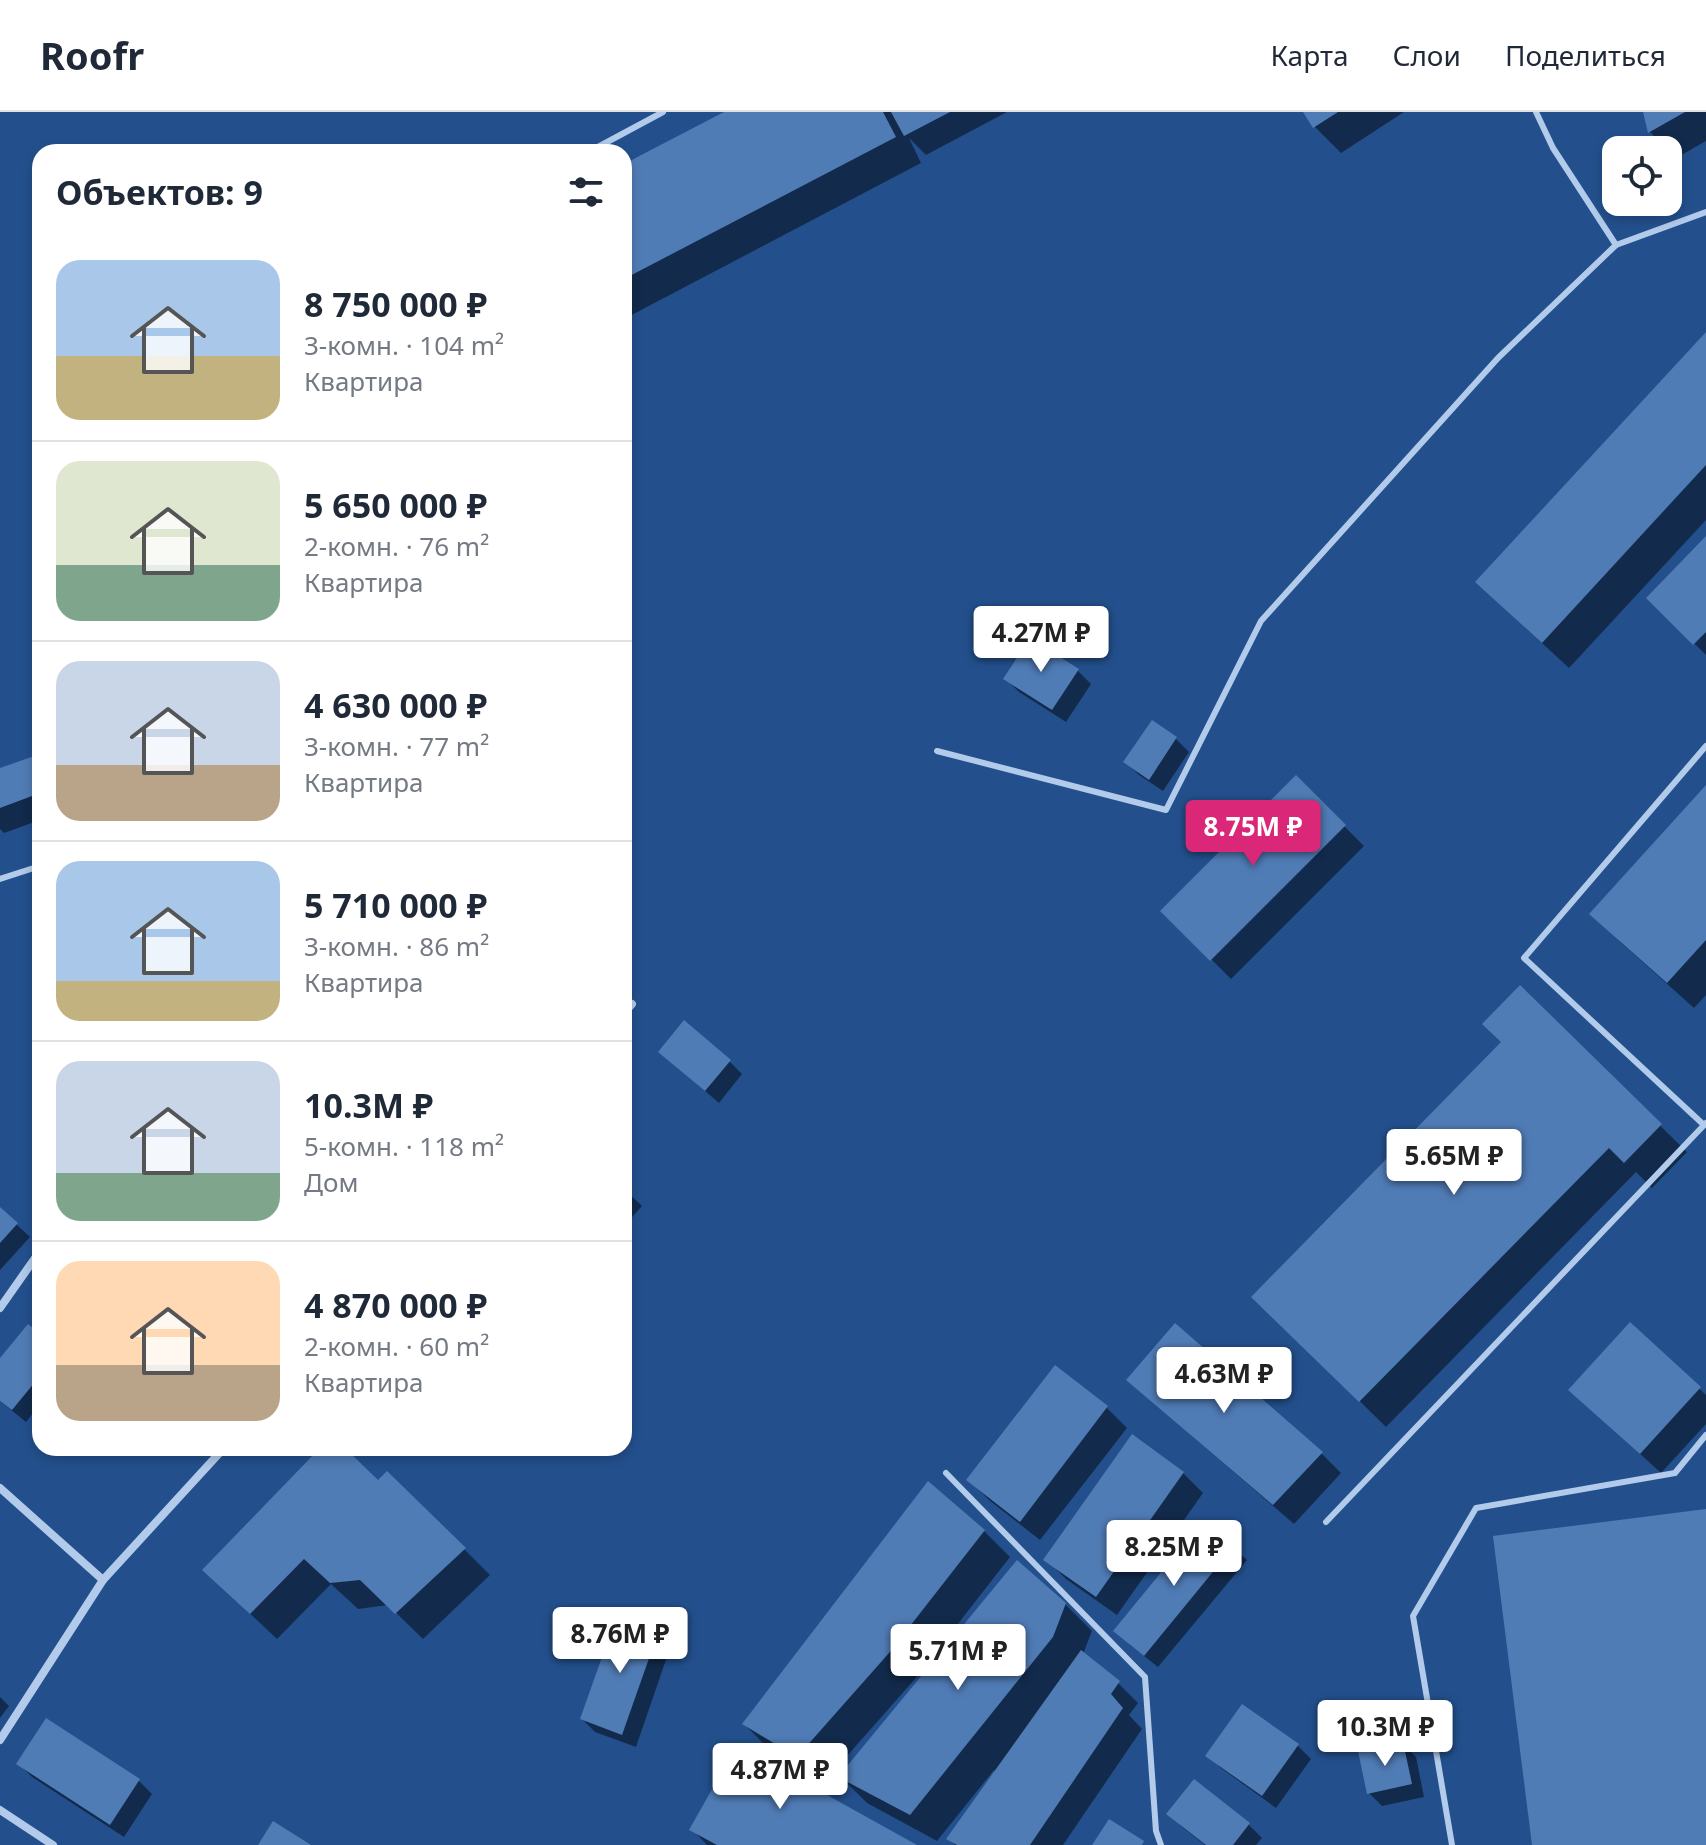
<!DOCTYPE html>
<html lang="ru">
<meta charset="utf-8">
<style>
:root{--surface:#fff;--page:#f6f6f7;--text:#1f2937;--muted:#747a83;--line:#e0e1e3;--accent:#db2777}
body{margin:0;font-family:"Noto Sans",sans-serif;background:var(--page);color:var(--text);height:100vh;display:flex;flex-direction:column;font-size:30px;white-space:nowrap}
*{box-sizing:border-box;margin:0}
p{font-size:26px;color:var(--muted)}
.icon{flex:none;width:44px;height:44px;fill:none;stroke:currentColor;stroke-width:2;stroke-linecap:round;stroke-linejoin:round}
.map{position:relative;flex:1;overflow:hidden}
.panel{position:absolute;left:32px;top:32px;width:600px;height:1312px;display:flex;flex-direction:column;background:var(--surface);border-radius:24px;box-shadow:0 4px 12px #0003}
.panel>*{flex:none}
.controls{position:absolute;left:1602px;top:24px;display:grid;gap:16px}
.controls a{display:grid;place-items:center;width:80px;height:80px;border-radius:16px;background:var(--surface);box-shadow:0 4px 12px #0003;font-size:40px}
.price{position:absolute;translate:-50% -68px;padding:0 18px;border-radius:8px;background:#fff;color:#222;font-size:26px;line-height:52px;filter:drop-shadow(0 2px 4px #0008)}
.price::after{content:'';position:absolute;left:50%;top:48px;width:24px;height:18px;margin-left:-12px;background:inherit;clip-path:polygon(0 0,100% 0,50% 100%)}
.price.current{background:var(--accent);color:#fff}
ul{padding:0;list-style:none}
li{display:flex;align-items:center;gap:24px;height:200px;padding:0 24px}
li+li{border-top:2px solid var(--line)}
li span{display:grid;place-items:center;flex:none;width:224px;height:160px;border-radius:24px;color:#555}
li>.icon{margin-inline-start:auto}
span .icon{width:96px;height:96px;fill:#fffc;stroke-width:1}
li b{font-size:34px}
h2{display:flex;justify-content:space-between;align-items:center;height:96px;padding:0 24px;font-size:34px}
header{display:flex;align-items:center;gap:48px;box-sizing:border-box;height:112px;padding:0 40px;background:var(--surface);border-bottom:2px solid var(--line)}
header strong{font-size:38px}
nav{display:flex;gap:44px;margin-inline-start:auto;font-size:28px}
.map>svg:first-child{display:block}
</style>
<header>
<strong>Roofr</strong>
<nav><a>Карта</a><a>Слои</a><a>Поделиться</a></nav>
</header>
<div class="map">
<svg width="1706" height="1733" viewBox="0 0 1706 1733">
<rect width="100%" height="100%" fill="#23508d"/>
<g fill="#0007">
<polygon points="729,0 1007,0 926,43 909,26 921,51 624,207 624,55"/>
<polygon points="1305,0 1404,0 1341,41 1315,15"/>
<polygon points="1645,0 1706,0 1706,29 1676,46 1650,20"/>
<polygon points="1706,223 1706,408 1569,556 1504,496"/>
<polygon points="1706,427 1706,543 1648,486"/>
<polygon points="1077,558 1091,572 1066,610 1019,580 1006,567"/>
<polygon points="1152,610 1176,627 1189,640 1163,679 1139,663 1126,650"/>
<polygon points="40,644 40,708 4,721 0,717 0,658"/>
<polygon points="1296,666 1364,734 1231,867 1163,799"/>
<polygon points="1706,676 1706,883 1694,896 1618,828"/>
<polygon points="1520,876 1687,1040 1652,1076 1636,1060 1386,1315 1254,1185 1503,930"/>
<polygon points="660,940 729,949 742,962 719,991"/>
<polygon points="624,1077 642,1094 624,1114"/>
<polygon points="0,1097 30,1125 0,1158"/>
<polygon points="1630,1213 1706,1283 1706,1312 1661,1361 1591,1297"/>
<polygon points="40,1224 40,1292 26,1310 0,1289 0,1249"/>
<polygon points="1056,1256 1107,1296 1127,1316 1040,1428 989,1388 969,1368"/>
<polygon points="1129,1268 1321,1341 1341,1361 1294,1412 1149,1287"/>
<polygon points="322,1336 342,1336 378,1370 464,1437 490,1463 423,1527 388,1493 358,1497 331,1472 277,1527 204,1458"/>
<polygon points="1183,1361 1203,1381 1117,1503 1066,1467 1046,1447"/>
<polygon points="1204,1411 1247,1448 1158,1555 1129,1532"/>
<polygon points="984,1419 1010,1445 915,1567 824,1670 770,1638 744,1612"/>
<polygon points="1065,1492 1092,1519 1083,1542 1118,1571 1138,1591 1129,1603 1142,1617 1063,1733 955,1733 948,1726 996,1660 994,1658 937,1729 867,1691 841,1665"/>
<polygon points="658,1520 671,1533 636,1635 595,1620 582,1607"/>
<polygon points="0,1585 9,1594 0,1606"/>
<polygon points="1403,1632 1416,1645 1424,1685 1382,1694 1369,1681"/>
<polygon points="1298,1634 1311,1647 1276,1696 1221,1656 1208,1643"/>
<polygon points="19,1652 139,1669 152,1682 124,1725 32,1665"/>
<polygon points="1194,1670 1249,1713 1262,1726 1256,1733 1205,1733 1182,1715 1169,1702"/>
<polygon points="692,1717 913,1733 707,1733"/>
</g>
<g fill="#507cb6">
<polygon points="724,0 883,0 896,25 624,167 624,52"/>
<polygon points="891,0 950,0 904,24"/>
<polygon points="1303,0 1338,0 1313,16"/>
<polygon points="1643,0 1685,0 1648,21"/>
<polygon points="1706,220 1706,353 1542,531 1475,470"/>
<polygon points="1706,424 1706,520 1693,533 1646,486"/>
<polygon points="1030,526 1079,557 1052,598 1003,567"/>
<polygon points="1152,608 1177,625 1149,668 1123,650"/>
<polygon points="40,642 40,681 0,696 0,656"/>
<polygon points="1296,663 1346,713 1210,849 1160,799"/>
<polygon points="1706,673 1706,828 1667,871 1589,802"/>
<polygon points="1520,873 1662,1012 1624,1051 1609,1036 1359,1290 1251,1185 1501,930 1482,912"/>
<polygon points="684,908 731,948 705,979 658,940"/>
<polygon points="0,1095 18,1111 0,1131"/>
<polygon points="1630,1210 1701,1275 1640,1342 1568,1278"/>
<polygon points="1175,1211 1323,1340 1273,1393 1126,1268"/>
<polygon points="28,1212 40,1222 40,1264 12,1298 0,1289 0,1246"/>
<polygon points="1055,1253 1108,1294 1020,1410 966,1368"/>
<polygon points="1132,1322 1184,1360 1096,1485 1043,1448"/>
<polygon points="320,1336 345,1336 378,1368 387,1359 466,1436 395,1502 360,1468 330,1471 304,1447 250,1502 202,1458"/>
<polygon points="928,1369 985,1418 889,1541 797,1645 742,1612"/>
<polygon points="1706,1397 1706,1733 1532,1733 1493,1424"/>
<polygon points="1204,1408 1235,1433 1144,1544 1113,1519"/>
<polygon points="1017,1448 1066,1491 1053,1525 910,1703 838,1665"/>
<polygon points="617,1503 659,1518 622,1623 580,1607"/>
<polygon points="1081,1538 1120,1569 1111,1582 1123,1596 1030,1733 957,1733 946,1727"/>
<polygon points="1242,1592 1299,1632 1262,1684 1205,1644"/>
<polygon points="46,1606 140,1667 110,1713 16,1652"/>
<polygon points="1403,1630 1412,1672 1367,1682 1358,1639"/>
<polygon points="737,1633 917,1733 717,1733 689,1718"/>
<polygon points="1194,1667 1250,1711 1233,1733 1206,1733 1166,1702"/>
<polygon points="1109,1707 1144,1729 1142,1733 1092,1733"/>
<polygon points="273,1709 311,1733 258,1733"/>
</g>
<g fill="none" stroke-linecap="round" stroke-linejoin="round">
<g stroke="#b2cbeb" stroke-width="6">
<polyline points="1536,0 1553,36 1616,133"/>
<polyline points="596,36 663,0"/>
<polyline points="937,639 1166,698 1261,509 1498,246 1616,133 1706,100"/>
<polyline points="0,767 40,754"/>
<polyline points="1704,1013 1524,846 1706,634"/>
<polyline points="946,1361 1145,1565 1156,1719 1161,1733"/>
<polyline points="1326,1410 1706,1011"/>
<polyline points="1452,1733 1413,1504 1476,1396 1675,1361 1706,1323"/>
</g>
<g stroke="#b2cbeb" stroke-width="8">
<polyline points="624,901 632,892"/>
<polyline points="0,1196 40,1139"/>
<polyline points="0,1376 103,1468"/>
<polyline points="0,1628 103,1468 224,1336"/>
<polyline points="0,1698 53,1733"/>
</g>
</g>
</svg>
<div class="controls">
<a><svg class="icon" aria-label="locate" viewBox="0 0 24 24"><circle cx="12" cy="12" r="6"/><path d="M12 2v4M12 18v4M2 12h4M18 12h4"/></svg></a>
</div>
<b class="price" style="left:1041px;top:562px">4.27M ₽</b>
<b class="price current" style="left:1253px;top:756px">8.75M ₽</b>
<b class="price" style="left:1454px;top:1085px">5.65M ₽</b>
<b class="price" style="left:1224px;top:1303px">4.63M ₽</b>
<b class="price" style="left:1174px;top:1476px">8.25M ₽</b>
<b class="price" style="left:620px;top:1563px">8.76M ₽</b>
<b class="price" style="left:958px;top:1580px">5.71M ₽</b>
<b class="price" style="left:1385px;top:1656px">10.3M ₽</b>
<b class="price" style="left:780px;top:1699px">4.87M ₽</b>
<section class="panel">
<h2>Объектов: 9<svg class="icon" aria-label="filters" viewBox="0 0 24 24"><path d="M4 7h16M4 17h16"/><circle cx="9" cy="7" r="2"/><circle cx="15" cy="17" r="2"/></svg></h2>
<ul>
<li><span style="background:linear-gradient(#a9c7e8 60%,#c2b280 0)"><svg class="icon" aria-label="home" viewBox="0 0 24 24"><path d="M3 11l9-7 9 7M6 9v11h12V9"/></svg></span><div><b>8 750 000 ₽</b><p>3-комн. · 104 m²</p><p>Квартира</p></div></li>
<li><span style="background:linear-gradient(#dfe7d0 65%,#7fa58c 0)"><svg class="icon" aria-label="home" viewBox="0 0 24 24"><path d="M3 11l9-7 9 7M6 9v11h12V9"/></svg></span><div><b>5 650 000 ₽</b><p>2-комн. · 76 m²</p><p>Квартира</p></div></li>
<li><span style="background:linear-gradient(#c9d6e8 65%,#b9a48a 0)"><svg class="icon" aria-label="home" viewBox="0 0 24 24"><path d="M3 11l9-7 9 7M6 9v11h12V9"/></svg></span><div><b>4 630 000 ₽</b><p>3-комн. · 77 m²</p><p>Квартира</p></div></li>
<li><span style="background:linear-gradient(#a9c7e8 75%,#c2b280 0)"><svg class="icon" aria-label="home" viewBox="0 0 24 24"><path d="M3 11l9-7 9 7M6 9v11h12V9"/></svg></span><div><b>5 710 000 ₽</b><p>3-комн. · 86 m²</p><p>Квартира</p></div></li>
<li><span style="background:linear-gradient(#c9d6e8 70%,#7fa58c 0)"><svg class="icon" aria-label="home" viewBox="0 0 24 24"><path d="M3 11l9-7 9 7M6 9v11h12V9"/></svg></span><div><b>10.3M ₽</b><p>5-комн. · 118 m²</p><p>Дом</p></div></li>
<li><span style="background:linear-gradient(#ffd9b3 65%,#b9a48a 0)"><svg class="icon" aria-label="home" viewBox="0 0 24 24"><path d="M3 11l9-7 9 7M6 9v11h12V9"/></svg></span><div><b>4 870 000 ₽</b><p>2-комн. · 60 m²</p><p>Квартира</p></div></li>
</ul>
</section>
</div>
